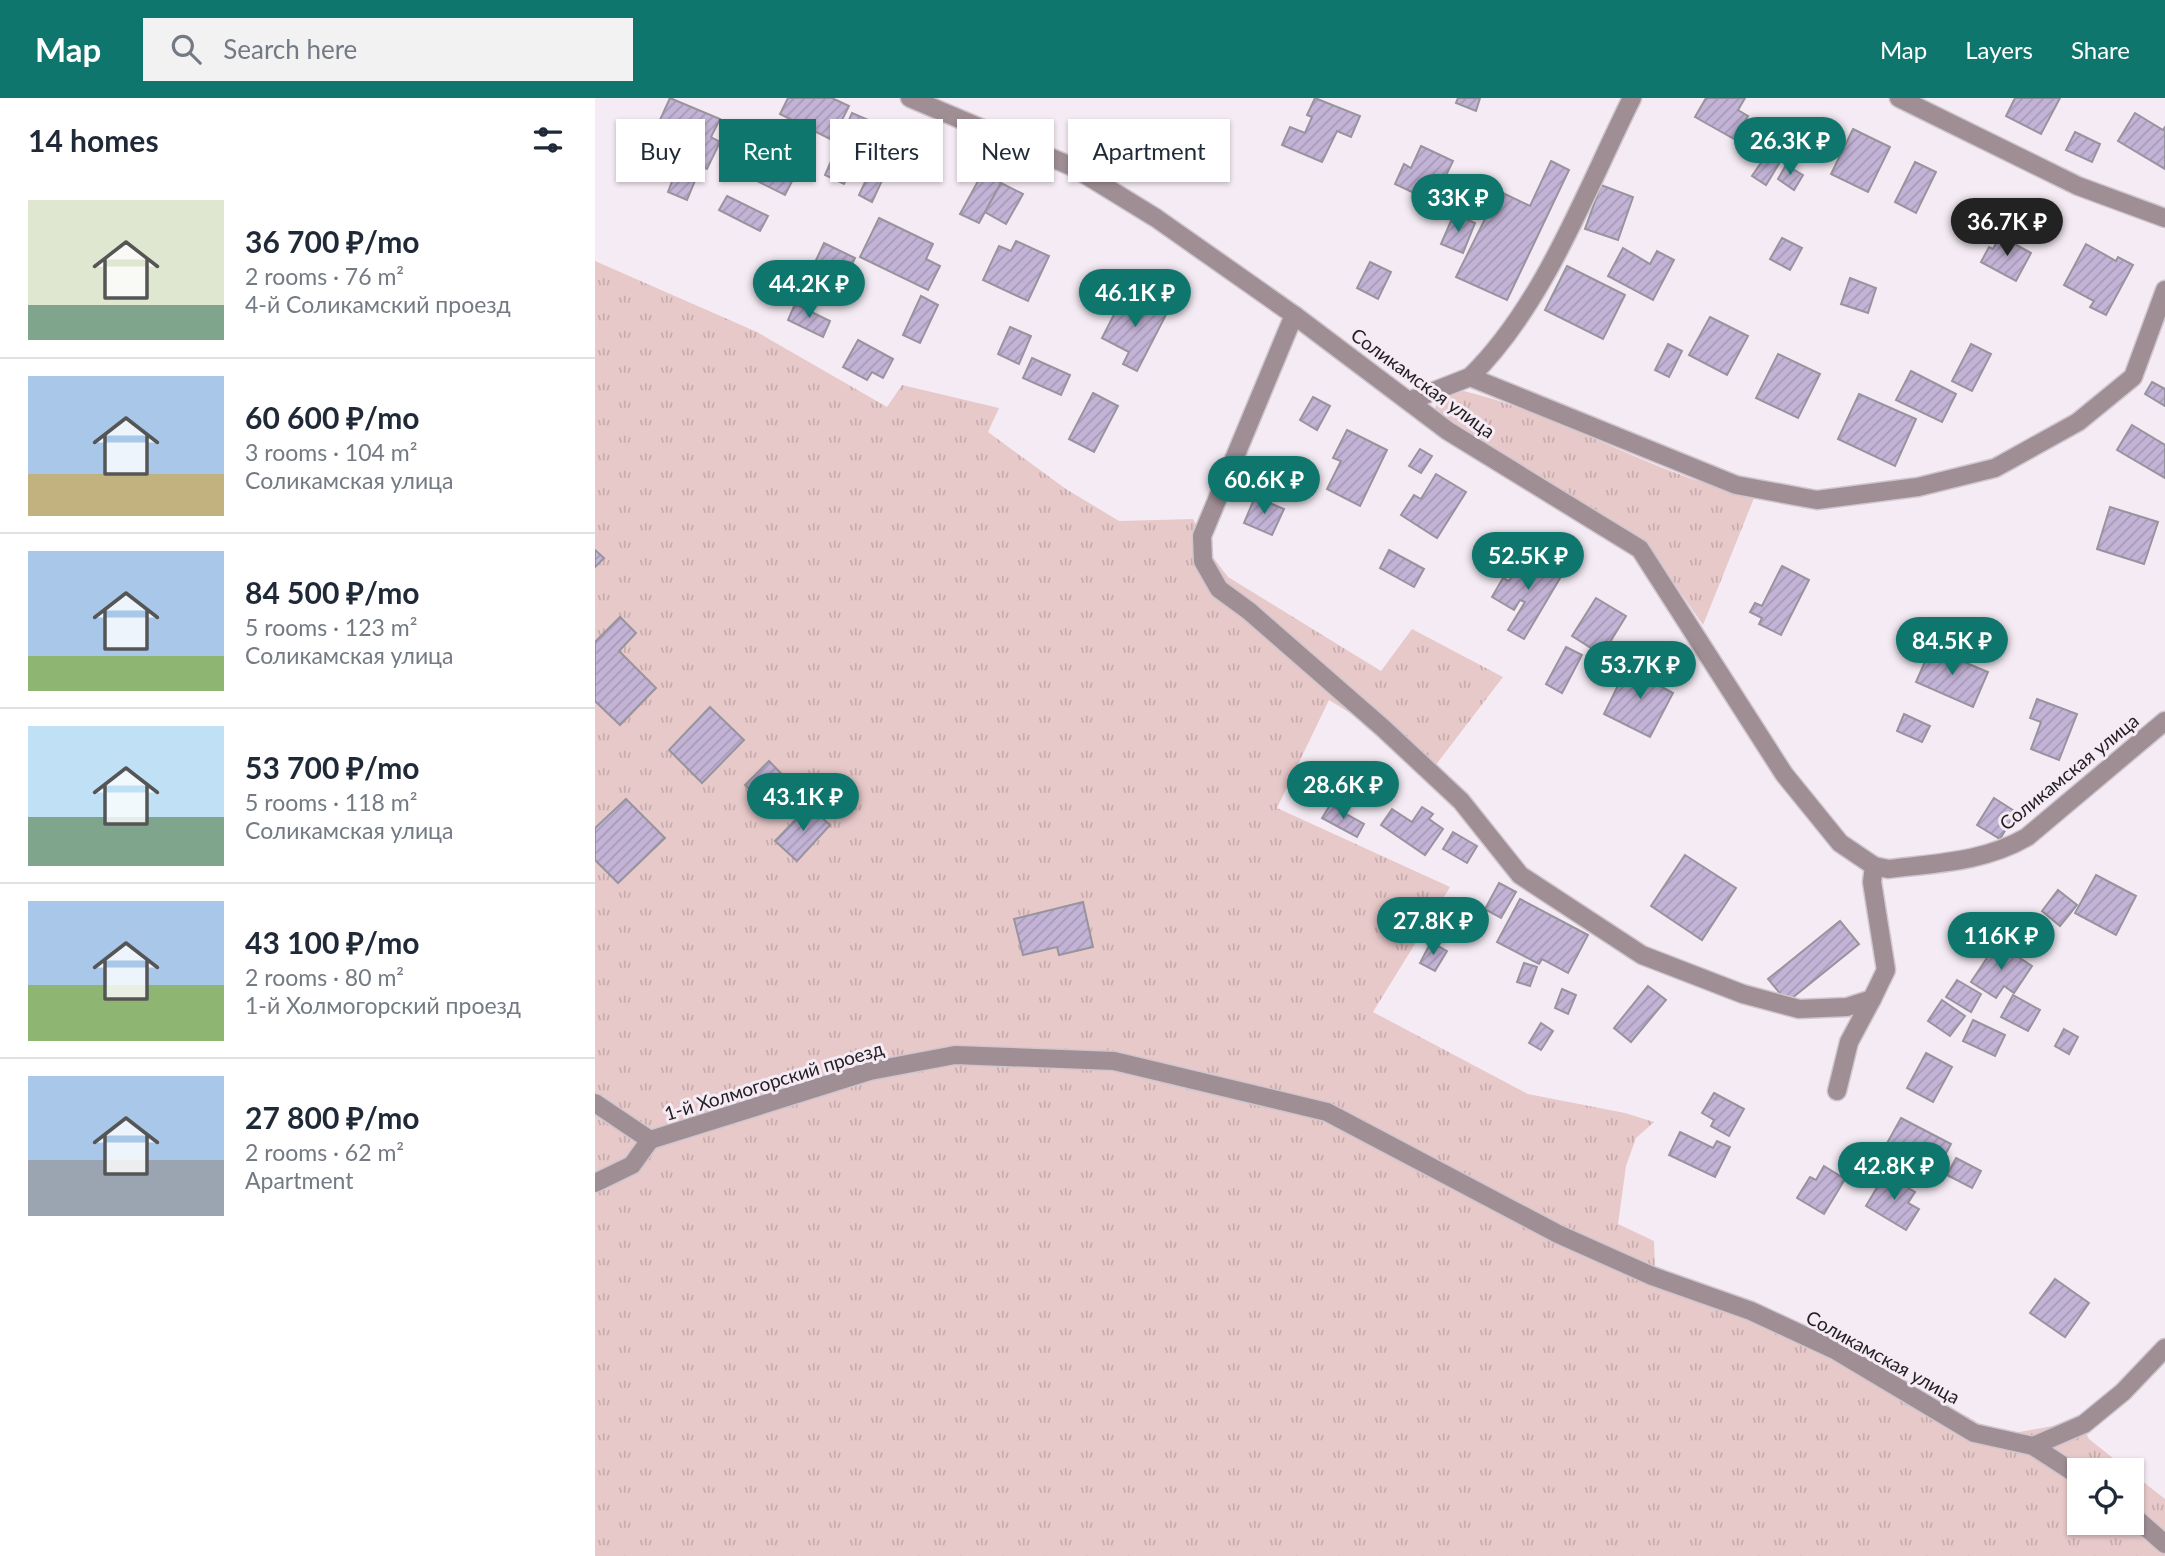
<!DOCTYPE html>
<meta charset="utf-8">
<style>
:root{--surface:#fff;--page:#f2f2f3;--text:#1f2937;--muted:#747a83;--line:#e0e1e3;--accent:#0f766e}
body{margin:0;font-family:Lato,sans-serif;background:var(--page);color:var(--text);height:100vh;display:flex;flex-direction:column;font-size:26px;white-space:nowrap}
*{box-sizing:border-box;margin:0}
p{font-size:23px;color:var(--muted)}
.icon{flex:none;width:38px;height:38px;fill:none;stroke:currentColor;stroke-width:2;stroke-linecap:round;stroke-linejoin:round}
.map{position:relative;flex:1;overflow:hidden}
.details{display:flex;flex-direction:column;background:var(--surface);width:595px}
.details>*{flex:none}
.hud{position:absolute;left:21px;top:21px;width:665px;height:63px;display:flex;gap:14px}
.buttons{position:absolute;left:1472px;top:1360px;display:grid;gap:14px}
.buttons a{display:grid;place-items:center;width:77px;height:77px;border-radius:0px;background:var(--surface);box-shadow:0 2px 5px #0004;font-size:35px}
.price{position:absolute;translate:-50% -60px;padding:0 16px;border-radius:24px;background:var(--accent);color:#fff;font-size:23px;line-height:46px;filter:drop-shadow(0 2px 4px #0008)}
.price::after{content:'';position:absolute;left:50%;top:42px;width:21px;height:16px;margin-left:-10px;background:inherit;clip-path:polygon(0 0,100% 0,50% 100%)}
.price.current{background:#222;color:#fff}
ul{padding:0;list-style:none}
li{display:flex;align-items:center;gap:21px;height:175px;padding:0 28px}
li+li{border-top:2px solid var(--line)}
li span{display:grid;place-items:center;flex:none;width:196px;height:140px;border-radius:0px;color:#555}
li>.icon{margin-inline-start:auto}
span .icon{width:84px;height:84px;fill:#fffc;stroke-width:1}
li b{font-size:30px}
h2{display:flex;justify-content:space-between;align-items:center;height:84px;padding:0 28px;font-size:30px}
.pill{padding:0 24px;border-radius:0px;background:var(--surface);box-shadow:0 2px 5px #0004;font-size:24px;line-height:63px}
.pill.current{background:var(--accent);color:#fff}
header{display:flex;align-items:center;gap:42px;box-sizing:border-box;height:98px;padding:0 35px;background:var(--accent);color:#fff}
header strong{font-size:33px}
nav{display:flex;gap:38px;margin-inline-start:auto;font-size:24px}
.search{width:490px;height:63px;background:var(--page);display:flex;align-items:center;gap:18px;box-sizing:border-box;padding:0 24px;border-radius:0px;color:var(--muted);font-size:26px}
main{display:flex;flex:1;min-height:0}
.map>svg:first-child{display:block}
</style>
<header>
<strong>Map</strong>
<div class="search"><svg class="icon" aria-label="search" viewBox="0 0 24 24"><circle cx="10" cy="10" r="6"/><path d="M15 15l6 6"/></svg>Search here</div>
<nav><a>Map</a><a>Layers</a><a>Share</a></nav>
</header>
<main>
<section class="details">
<h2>14 homes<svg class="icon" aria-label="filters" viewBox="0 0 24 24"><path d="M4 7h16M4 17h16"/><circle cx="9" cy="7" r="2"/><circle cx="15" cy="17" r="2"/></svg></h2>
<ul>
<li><span style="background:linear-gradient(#dfe7d0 75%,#7fa58c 0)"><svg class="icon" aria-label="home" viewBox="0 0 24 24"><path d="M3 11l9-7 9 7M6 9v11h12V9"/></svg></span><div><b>36 700 ₽/mo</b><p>2 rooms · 76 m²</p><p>4-й Соликамский проезд</p></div></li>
<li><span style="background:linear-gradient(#a9c7e8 70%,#c2b280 0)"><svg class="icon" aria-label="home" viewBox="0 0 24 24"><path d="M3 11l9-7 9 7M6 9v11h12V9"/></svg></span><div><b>60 600 ₽/mo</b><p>3 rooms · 104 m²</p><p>Соликамская улица</p></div></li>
<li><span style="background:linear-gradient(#a9c7e8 75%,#8fb573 0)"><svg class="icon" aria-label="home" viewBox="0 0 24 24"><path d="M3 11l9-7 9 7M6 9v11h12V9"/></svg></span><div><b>84 500 ₽/mo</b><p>5 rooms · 123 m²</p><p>Соликамская улица</p></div></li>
<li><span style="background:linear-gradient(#bfe0f5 65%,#7fa58c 0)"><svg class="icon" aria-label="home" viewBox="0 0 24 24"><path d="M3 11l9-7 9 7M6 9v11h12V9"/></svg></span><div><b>53 700 ₽/mo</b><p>5 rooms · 118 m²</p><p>Соликамская улица</p></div></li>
<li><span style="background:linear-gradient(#a9c7e8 60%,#8fb573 0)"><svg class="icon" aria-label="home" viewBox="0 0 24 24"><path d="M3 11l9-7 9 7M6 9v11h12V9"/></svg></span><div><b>43 100 ₽/mo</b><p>2 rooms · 80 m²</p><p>1-й Холмогорский проезд</p></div></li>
<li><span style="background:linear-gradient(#a9c7e8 60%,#9aa5b1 0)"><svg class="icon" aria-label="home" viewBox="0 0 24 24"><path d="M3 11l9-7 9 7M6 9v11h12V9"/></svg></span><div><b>27 800 ₽/mo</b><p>2 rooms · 62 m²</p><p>Apartment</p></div></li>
</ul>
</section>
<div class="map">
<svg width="1570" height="1458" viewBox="0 0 1570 1458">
<defs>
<pattern id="grass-tufts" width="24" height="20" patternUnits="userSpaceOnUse" patternTransform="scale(1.75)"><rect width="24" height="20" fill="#e8c9ca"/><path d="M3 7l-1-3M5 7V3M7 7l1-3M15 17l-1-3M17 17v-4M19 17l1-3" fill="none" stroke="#c7acad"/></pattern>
<pattern id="building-hatch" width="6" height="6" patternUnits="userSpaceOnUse" patternTransform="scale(1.75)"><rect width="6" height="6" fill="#c3b3d6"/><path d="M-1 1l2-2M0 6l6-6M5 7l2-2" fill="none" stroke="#a79ab7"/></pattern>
</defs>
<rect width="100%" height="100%" fill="#f5ebf4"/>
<g fill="url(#grass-tufts)">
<polygon points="0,163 162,234 292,309 307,287 404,310 393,334 471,391 524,423 598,421 617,458 633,479 786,573 817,531 908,579 840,668 734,602 682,710 855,789 778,914 933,996 1030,1015 1059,1024 1041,1040 1031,1068 1023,1126 1059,1143 1060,1170 1244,1244 1385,1326 1419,1335 1463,1327 1483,1319 1494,1341 1533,1372 1484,1372 1484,1424 1536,1424 1537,1375 1570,1401 1570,1458 0,1458"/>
<path d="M869 293C930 308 987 336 1044 360 1082 376 1120 392 1161 395L1108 527 1051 445 853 325 839 312 845 299Z"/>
</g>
<g fill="url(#building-hatch)" stroke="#98949e" stroke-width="2">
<polygon points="75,0 125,21 116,39 125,44 112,71 86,58 90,50 59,35"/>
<polygon points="193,0 237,0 254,8 237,42 185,16"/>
<polygon points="720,0 765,18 756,39 742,33 727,64 687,47 695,29 710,35 717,19 712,17"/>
<polygon points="863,0 885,0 881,13 861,5"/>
<polygon points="1111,0 1150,0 1143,12 1153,18 1139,41 1100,19"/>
<polygon points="1420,0 1465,0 1446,36 1411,18"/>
<polygon points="257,15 287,28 272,62 262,57 249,86 230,77"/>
<polygon points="1540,15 1568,32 1570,29 1570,71 1523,43"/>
<polygon points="1258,31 1295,49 1273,94 1236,76"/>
<polygon points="164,33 211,56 190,97 144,74"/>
<polygon points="1480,34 1505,46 1497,64 1471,52"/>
<polygon points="293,36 310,44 297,73 280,65"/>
<polygon points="826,48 858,63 838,104 800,86 809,66 816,70"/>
<polygon points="1172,56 1185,64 1171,87 1157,78"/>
<polygon points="956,63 974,72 912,202 861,179 904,93 935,108"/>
<polygon points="1320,64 1341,74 1321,115 1300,104"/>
<polygon points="84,65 104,73 92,102 73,94"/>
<polygon points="278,67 291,74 277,104 264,97"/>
<polygon points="1191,67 1208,77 1199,92 1183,81"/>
<polygon points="388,74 406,85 384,125 365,116"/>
<polygon points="406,85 428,96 411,126 390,114"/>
<polygon points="1006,87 1038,99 1023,142 990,131"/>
<polygon points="132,98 173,118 165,133 124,112"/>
<polygon points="859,116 880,125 868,155 846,146"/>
<polygon points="284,120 338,146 331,161 345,168 333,192 265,159"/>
<polygon points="1405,138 1436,155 1421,183 1386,164 1394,149 1398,151"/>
<polygon points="1187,140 1207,150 1195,172 1175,161"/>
<polygon points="421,143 454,158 433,203 388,182 404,148 416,153"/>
<polygon points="229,145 260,160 243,196 230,189 226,196 209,188"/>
<polygon points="1491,146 1521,163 1523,159 1538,167 1511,217 1495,209 1499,203 1469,187"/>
<polygon points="1028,150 1055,166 1062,153 1079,162 1058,202 1013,178"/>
<polygon points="775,164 796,174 783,201 762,190"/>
<polygon points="972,168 1030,197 1008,241 950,212"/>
<polygon points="1255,180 1281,190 1273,215 1246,206"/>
<polygon points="529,197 553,209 557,202 574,211 542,273 528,266 534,254 507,240"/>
<polygon points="326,198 343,207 325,245 308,237"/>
<polygon points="200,206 235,223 228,239 193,222"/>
<polygon points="1115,219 1153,238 1132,277 1094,257"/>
<polygon points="415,229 436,238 424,266 403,256"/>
<polygon points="263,242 298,261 288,280 277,274 272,282 248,269"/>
<polygon points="1073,246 1087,253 1074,279 1060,272"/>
<polygon points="1376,246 1396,256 1377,293 1357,283"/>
<polygon points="1183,256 1225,276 1203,320 1161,300"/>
<polygon points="437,260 475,277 466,297 428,280"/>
<polygon points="1316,273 1361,296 1347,324 1301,302"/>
<polygon points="1557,284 1570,291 1570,308 1550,296"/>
<polygon points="498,295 523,308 499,354 474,341"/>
<polygon points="1264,296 1321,321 1300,368 1243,341"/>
<polygon points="718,299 735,308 722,332 705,322"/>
<polygon points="1537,327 1570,347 1570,380 1522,352"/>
<polygon points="752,332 792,352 765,408 732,391 746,363 738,360"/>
<polygon points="825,351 837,358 826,375 814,368"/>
<polygon points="841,376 871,394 842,440 806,417 819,397 826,401"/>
<polygon points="660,399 689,411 677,437 649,425"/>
<polygon points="1515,409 1563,424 1549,466 1502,451"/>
<polygon points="0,452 9,460 0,469"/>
<polygon points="794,452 829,471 819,489 785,470"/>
<polygon points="931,454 968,475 929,541 913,532 930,504 925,502 919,512 897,499 908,480 914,483"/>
<polygon points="1187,468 1214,482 1186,537 1164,526 1167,520 1155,514 1160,505 1167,508"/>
<polygon points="1001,500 1031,518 1007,557 977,538"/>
<polygon points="25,519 41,535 24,553 61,590 25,627 0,603 0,544"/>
<polygon points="971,549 987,557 967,595 951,586"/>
<polygon points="1336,550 1393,574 1378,609 1321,584"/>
<polygon points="1052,568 1071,578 1065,588 1078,595 1055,639 1009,616 1031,571 1047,579"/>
<polygon points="1442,601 1482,616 1464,662 1436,651 1446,624 1435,620"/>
<polygon points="115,609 149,642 107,685 74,652"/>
<polygon points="1309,616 1335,628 1327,644 1302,633"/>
<polygon points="174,663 204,694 181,718 150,687"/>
<polygon points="1399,700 1421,714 1405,741 1382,727"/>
<polygon points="31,701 70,740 23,785 0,762 0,730"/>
<polygon points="735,707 769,726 762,739 727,720"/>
<polygon points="214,708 235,727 202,763 180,743"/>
<polygon points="827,709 838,716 834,721 848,731 830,757 786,727 797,711 817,724"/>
<polygon points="858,734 882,748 872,765 848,751"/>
<polygon points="1090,757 1141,790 1107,842 1056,808"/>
<polygon points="1501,777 1541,798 1521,837 1480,815"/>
<polygon points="904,785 921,794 906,820 890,811"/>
<polygon points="1463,792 1482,807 1465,828 1447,813"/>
<polygon points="925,801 993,837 973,875 947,861 944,866 902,844"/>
<polygon points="488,804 498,849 464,857 462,849 428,857 419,821"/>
<polygon points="1245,823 1264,846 1192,904 1173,881"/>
<polygon points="836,844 852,853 840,873 825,865"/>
<polygon points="1402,845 1437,868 1419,895 1409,888 1401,900 1376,884"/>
<polygon points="929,865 942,869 935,888 922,884"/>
<polygon points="1362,882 1386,896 1376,914 1351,899"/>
<polygon points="1053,888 1071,902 1036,944 1019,930"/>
<polygon points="967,891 981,897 973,916 960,910"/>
<polygon points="1418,897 1445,912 1433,933 1406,919"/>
<polygon points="1347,902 1370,918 1355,938 1333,923"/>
<polygon points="1378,922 1410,937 1400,958 1368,943"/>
<polygon points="946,925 958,933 946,952 934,945"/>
<polygon points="1469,931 1483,939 1474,956 1460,948"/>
<polygon points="1331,955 1357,969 1338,1004 1312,990"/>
<polygon points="1119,995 1149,1011 1134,1038 1116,1028 1119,1022 1107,1015"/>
<polygon points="1306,1020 1356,1046 1338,1080 1314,1068 1317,1061 1291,1047"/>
<polygon points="1085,1034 1118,1050 1122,1043 1135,1049 1120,1079 1074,1057"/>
<polygon points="1361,1060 1386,1073 1377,1090 1352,1077"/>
<polygon points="1229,1068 1250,1081 1229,1116 1202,1100 1215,1079 1221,1082"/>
<polygon points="1290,1076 1320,1094 1313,1105 1324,1111 1311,1132 1271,1108"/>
<polygon points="1460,1181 1494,1205 1470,1239 1435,1215"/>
</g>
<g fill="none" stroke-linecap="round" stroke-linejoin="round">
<g stroke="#cfc6ce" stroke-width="21">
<g id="minor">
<path d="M315 0 478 69 561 120 699 217 853 333 1045 451 1189 676 1245 745 1279 768 1293 771C1342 765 1389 764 1432 739L1570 623"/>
<polyline points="1304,0 1483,88 1570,120"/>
<polyline points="699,217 607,438 608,463 624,491 654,513 788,630 866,703 925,777 1047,857 1148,896 1204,911 1252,909 1277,901 1254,944 1242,993"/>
<path d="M875 279C949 207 991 92 1037 0"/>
<polyline points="814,303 875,279 1141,387 1222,402 1323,389 1400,370 1483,324 1538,279 1570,192"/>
<polyline points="1277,901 1291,872 1277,784 1279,768"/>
<polyline points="0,1005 55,1042 275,973 360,957 519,963 732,1014 963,1136 1057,1178 1156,1213 1240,1252 1379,1335 1438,1348 1489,1326 1528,1294 1570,1250"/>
<polyline points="0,1085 37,1067 55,1042"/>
<polyline points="1438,1348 1484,1378"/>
<polyline points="1536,1416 1570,1446"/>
</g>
</g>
<use href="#minor" stroke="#a08e95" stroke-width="18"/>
</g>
<g text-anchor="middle" stroke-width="6" stroke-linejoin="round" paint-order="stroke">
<g font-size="19" fill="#221e21" stroke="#f5ebf4">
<text transform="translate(828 285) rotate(36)" y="7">Соликамская улица</text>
<text transform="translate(1474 674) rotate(-39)" y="7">Соликамская улица</text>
<text transform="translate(179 983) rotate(-17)" y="7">1-й Холмогорский проезд</text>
<text transform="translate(1288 1259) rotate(29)" y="7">Соликамская улица</text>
</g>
</g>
</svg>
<div class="buttons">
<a><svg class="icon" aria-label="locate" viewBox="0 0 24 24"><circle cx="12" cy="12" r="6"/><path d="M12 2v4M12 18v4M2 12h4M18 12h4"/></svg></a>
</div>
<b class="price" style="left:1195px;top:79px">26.3K ₽</b>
<b class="price" style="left:863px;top:136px">33K ₽</b>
<b class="price current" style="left:1412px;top:160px">36.7K ₽</b>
<b class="price" style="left:214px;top:222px">44.2K ₽</b>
<b class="price" style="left:540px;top:231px">46.1K ₽</b>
<b class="price" style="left:669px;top:418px">60.6K ₽</b>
<b class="price" style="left:933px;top:494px">52.5K ₽</b>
<b class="price" style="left:1357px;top:579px">84.5K ₽</b>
<b class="price" style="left:1045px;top:603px">53.7K ₽</b>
<b class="price" style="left:748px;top:723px">28.6K ₽</b>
<b class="price" style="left:208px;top:735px">43.1K ₽</b>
<b class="price" style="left:838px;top:859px">27.8K ₽</b>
<b class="price" style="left:1406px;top:874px">116K ₽</b>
<b class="price" style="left:1299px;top:1104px">42.8K ₽</b>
<div class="hud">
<a class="pill">Buy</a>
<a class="pill current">Rent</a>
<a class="pill">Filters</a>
<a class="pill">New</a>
<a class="pill">Apartment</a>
</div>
</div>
</main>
